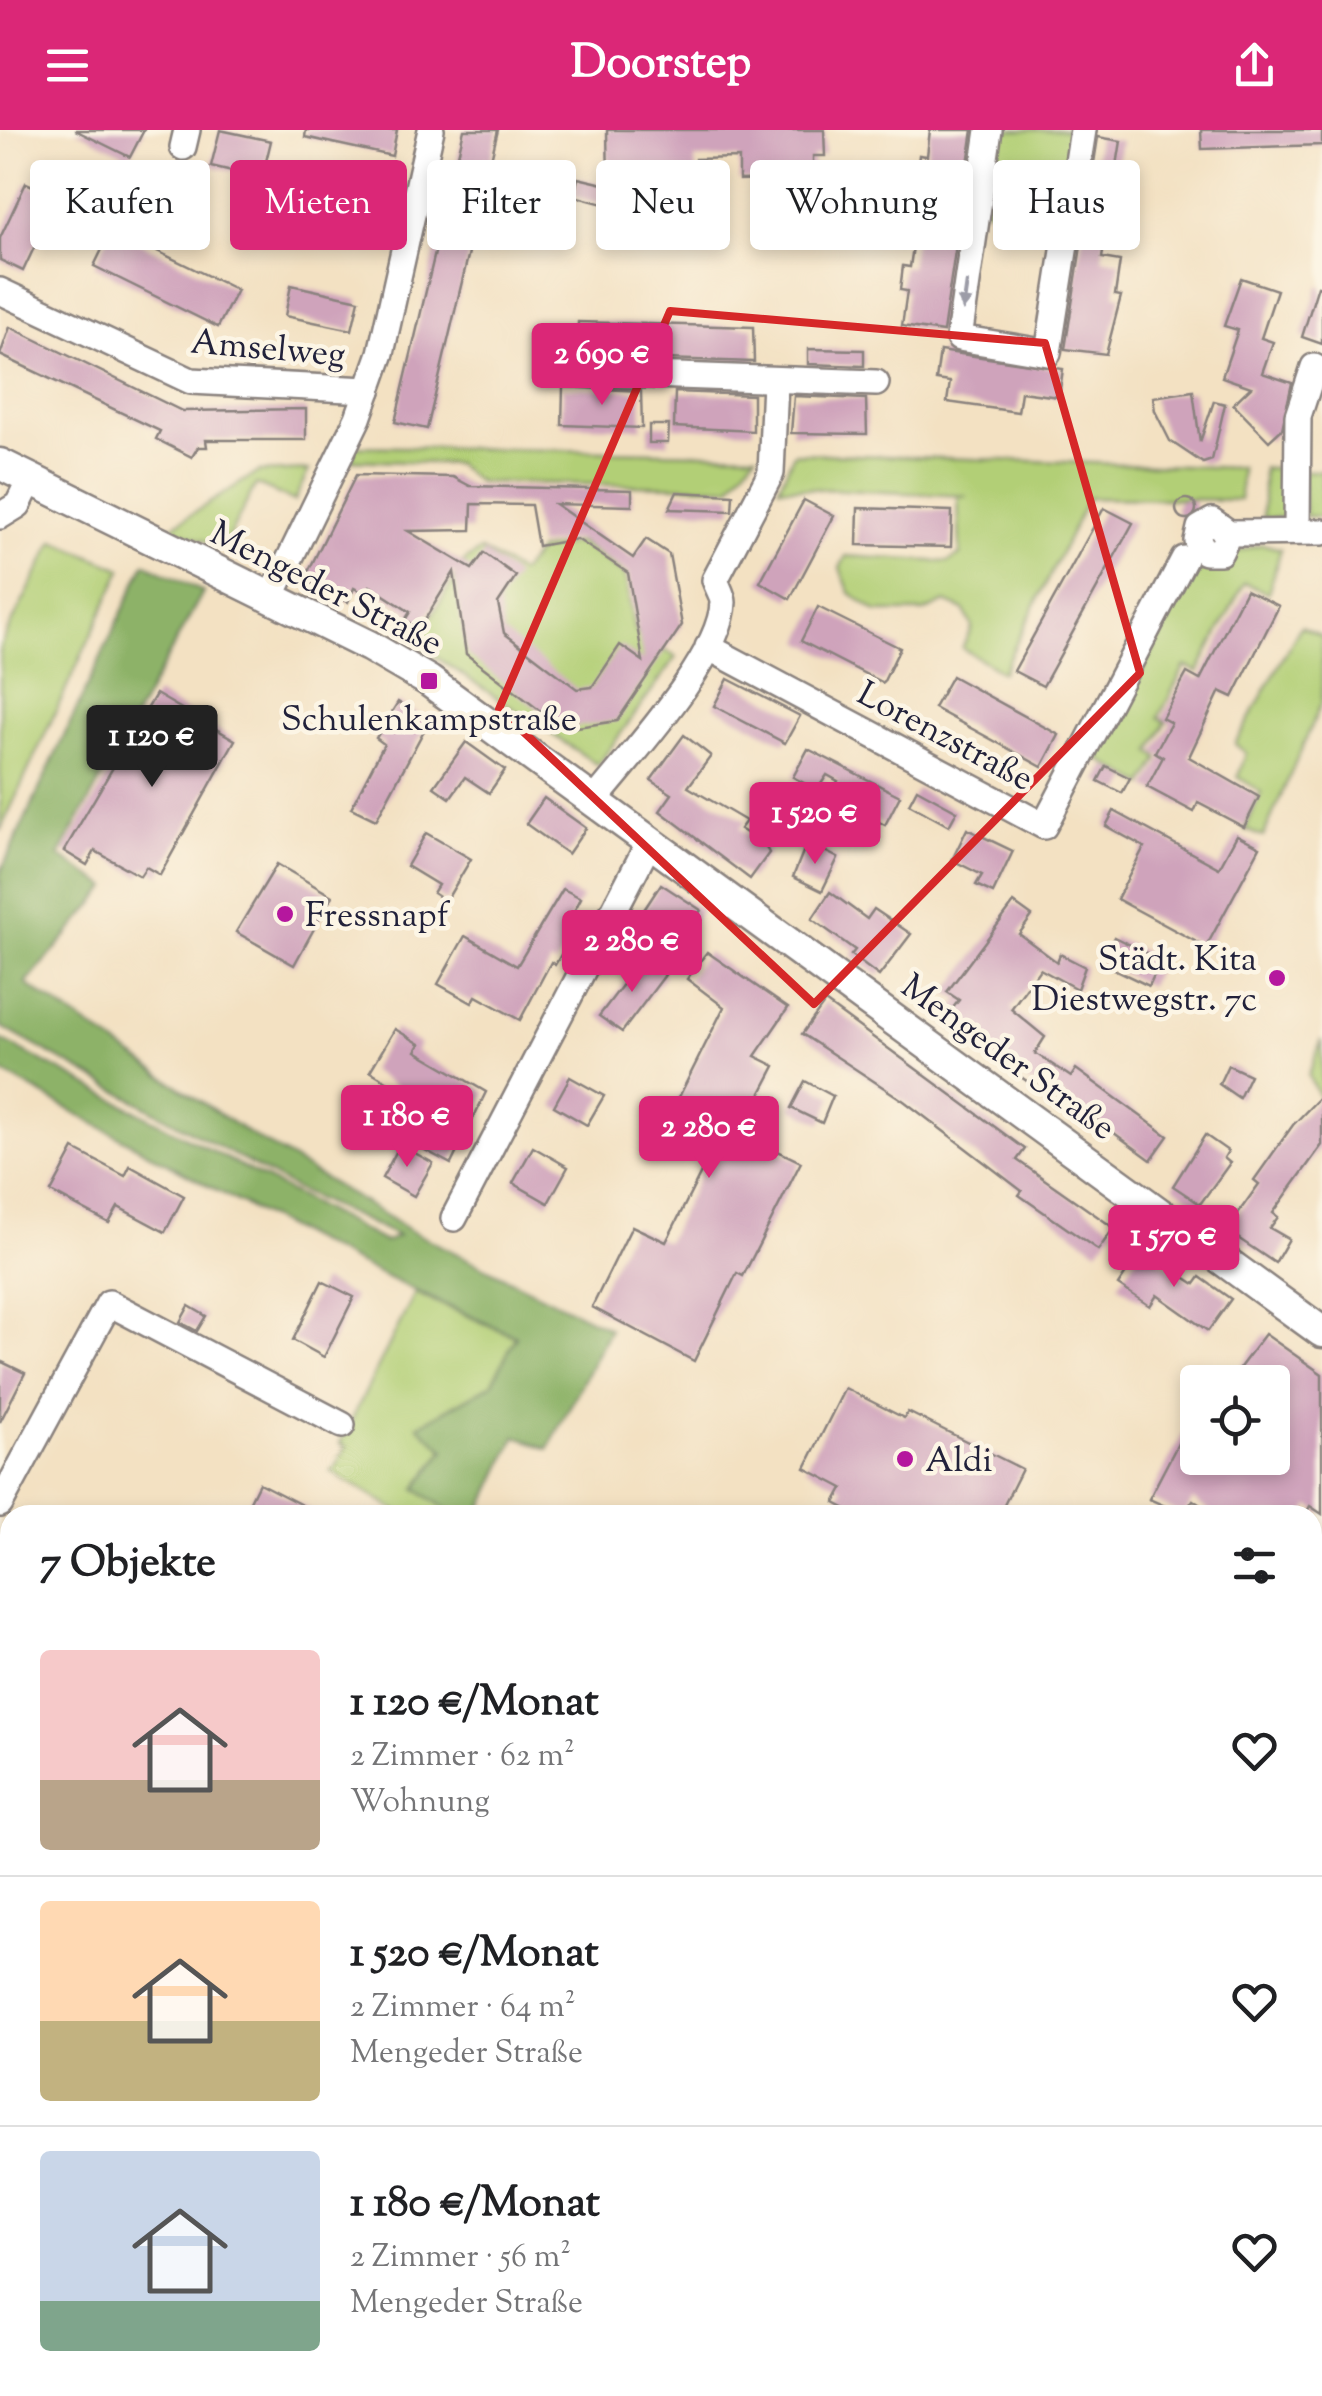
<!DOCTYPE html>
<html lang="de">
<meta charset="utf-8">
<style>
:root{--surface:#fff;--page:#f2f2f2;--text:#202124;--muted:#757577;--line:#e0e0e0;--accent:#db2777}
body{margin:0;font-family:"Sorts Mill Goudy",serif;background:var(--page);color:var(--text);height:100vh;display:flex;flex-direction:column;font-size:38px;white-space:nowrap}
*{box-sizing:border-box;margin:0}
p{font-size:32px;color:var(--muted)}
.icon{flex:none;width:55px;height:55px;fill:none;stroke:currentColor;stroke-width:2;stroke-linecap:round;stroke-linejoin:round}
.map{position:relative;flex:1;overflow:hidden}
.sheet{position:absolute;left:0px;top:1375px;width:1322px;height:892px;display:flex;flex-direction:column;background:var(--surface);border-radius:30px 30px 0 0;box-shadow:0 5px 15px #0003}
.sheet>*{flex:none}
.guide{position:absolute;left:30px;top:30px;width:1262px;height:90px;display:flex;gap:20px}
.tools{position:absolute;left:1180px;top:1235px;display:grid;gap:20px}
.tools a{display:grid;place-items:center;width:110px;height:110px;border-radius:10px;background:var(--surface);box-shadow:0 5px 15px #0003;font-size:50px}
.price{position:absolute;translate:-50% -85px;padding:0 22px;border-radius:10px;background:var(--accent);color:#fff;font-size:32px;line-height:65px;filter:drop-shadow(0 2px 5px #0008)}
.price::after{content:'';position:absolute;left:50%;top:60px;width:30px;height:22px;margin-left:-15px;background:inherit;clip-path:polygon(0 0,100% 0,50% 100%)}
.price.active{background:#222;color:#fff}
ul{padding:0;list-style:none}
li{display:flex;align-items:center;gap:30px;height:250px;padding:0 40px}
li+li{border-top:2px solid var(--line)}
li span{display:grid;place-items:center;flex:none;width:280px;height:200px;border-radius:10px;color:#555}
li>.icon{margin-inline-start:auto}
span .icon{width:120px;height:120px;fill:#fffc;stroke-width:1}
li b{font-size:42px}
h2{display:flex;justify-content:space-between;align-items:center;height:120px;padding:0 40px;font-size:42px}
.tag{padding:0 35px;border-radius:10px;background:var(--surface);box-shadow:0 5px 15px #0003;font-size:35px;line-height:90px}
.tag.active{background:var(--accent);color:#fff}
header{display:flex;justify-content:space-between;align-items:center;height:130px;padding:0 40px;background:var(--accent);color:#fff;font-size:45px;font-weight:700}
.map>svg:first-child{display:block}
</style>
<header><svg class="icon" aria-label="menu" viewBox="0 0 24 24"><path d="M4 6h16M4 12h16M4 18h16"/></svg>Doorstep<svg class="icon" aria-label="share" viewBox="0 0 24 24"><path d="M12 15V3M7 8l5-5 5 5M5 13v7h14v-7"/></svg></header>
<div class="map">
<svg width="1322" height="2266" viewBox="0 0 1322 2266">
<rect width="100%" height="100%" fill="#fcf5e5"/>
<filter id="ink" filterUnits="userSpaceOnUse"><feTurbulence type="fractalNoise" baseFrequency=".01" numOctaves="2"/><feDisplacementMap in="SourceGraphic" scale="20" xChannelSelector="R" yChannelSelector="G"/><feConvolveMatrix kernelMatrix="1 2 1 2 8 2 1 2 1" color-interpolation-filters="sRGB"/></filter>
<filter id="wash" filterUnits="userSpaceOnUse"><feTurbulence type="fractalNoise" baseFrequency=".0048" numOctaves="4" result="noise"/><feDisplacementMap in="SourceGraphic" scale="40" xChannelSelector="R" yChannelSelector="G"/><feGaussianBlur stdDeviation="2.25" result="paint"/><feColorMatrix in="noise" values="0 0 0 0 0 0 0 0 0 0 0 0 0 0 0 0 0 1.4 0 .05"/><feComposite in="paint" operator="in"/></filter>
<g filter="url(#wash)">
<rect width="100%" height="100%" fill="#f3e1c2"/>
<g fill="#b2cf76" stroke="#6a7858" stroke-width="2.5">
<polygon points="994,0 1075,0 1062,91 983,79"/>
<polygon points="354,316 756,324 730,357 478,352 456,334 352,330"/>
<polygon points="794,323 1241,338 1240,370 1088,368 1002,542 962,518 972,497 964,480 945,472 924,482 877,482 850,463 840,438 846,426 948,432 960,425 958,367 967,366 779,357"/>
<polygon points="1263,338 1287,338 1289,388 1263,388"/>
<polygon points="309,340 294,371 256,354 223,418 170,398 258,342"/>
<polygon points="1302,341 1322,341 1322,387 1305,386"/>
<polygon points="54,411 122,439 0,701 0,516"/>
<polygon points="579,412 625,445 634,500 676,527 598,635 415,513 465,431 481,420 520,443 539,420"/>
<polygon points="1262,414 1281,419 1268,463 1244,453 1198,542 1185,536 1159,587 1166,592 1151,622 1159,628 1144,655 1097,628 1198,433"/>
<polygon points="1301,496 1322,506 1322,572 1263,707 1245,700 1261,662 1238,647 1246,623 1235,614"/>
<polygon points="1322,910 1322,972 1308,946"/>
<polygon points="415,1163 516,1207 492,1254 419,1295 445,1319 416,1359 456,1385 404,1385 331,1341 347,1317 340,1313"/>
</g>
<g fill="#8db267" stroke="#586a51" stroke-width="2.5">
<path d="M145 433 203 462 59 726 108 757 26 854 245 1001 411 1101 610 1199 548 1319 516 1306 479 1385H456L416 1359 445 1320 418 1296 492 1254 516 1206C337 1130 169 1035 0 941V909L385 1112 398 1106 297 1060 0 896V743Z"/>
<polygon points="1001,2258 1133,2258 1149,2266 1017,2266"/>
</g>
<g id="blocks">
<g fill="#cfa3bb" fill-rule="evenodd">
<polygon points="75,0 144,0 130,27"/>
<polygon points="220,0 271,11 262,48 211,36"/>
<polygon points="306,0 397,0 392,26 305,7"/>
<polygon points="464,0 498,0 427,299 395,292"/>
<polygon points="607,0 824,0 825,26 813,26 813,48 739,50 739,28 695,29 696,50 608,52"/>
<polygon points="930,0 973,0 943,202 902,196 907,161 900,160 903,136 910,137 923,49 916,48 919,25 927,26"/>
<polygon points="1201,0 1322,0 1322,15 1202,19"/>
<polygon points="1098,7 1121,11 1102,128 1120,131 1115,165 1121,166 1106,224 1065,219"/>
<polygon points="578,48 612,56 607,75 574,66"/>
<polygon points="26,53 58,67 23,141 0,130 0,108"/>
<polygon points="312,70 379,84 373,115 305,101"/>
<polygon points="112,99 237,160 218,197 94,136"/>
<polygon points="1241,148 1277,160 1261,208 1273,212 1262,243 1292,253 1282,299 1269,311 1233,274 1251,257 1222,247 1238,200 1224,196"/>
<polygon points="291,155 359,170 352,200 285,186"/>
<polygon points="1318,156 1322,157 1322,214 1302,207"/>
<polygon points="578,192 753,197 754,232 576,226"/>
<polygon points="10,197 182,281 306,279 306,310 206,310 207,317 198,317 192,327 156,309 160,301 0,225"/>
<polygon points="808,219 864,220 864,236 808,234"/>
<polygon points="940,221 1063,239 1059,267 1021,262 1018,282 947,272 950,252 936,250"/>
<polygon points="563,257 641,261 642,298 562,295"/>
<polygon points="1193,261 1200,312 1214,271 1225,274 1212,330 1203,333 1170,311 1155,281 1153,267"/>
<polygon points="675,262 753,265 753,301 674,297"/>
<polygon points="794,266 866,269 867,304 791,303"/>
<polygon points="649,295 669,295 668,313 649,313"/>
<path d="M356 345 453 347 470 356 632 360V376L555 374 633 428 646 409 669 424 682 495 617 591 564 599 466 524 454 442 419 499 405 490 410 482 370 456 366 464 354 458 348 472 304 450ZM472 374 531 375 538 416 577 409 628 443 643 531 620 515 592 557 577 559 504 503 498 473 516 446 484 423 472 439 408 401 471 400Z"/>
<polygon points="677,362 733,365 732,381 669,379"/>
<circle cx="1186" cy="379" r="10"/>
<polygon points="804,370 834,386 790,469 760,452"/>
<polygon points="858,378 952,381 951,417 857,415"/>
<polygon points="1104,378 1133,393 1043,556 1014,541"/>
<polygon points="1246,460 1279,476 1233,567 1220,561 1189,627 1259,667 1244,697 1198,673 1194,682 1147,657 1163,627 1155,622 1171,593 1162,588 1187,543 1200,550"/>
<polygon points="818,477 900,518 883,553 801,511"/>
<polygon points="952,546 1059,605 1042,637 934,578"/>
<polygon points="728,549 800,586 785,613 714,576"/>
<polygon points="156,564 235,610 160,745 146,737 140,746 95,721 87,735 64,721"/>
<polygon points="398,572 429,591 376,690 351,678 384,614 376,608"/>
<polygon points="684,605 711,626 688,657 746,691 740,699 764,714 769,723 750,749 660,681 672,664 651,650"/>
<polygon points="466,612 505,640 489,663 465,647 450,668 434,657"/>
<polygon points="808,619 900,666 885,695 830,666 838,651 827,645 817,660 793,647"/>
<polygon points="1106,636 1130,648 1122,663 1098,651"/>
<polygon points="917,659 957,681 949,696 909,674"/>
<polygon points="544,668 586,698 568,724 526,694"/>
<polygon points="1114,681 1219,738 1237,705 1260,717 1206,817 1117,769 1144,717 1106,696"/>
<polygon points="967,699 1013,721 993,763 976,755 982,745 952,730"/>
<polygon points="426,703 471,729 446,771 433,763 438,755 407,736"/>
<polygon points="807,712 838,728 822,761 793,747"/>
<polygon points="277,734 332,766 294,835 236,802"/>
<polygon points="661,754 701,780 688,799 670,787 665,795 657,790 650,801 636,792"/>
<polygon points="563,759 581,768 568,793 576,798 555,835 551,832 520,890 476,866 472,873 438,854 465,806 517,836"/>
<polygon points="830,762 867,789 874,779 911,804 879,846 851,825 855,820 812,789"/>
<polygon points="1014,773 1032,786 1019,804 1057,832 1060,824 1085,837 1077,859 1040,839 1011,879 1045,907 1035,923 1071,947 1076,939 1168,1006 1151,1030 1039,948 1034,956 946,895 945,888 959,870 947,862"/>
<polygon points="1114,807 1161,830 1149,856 1101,833"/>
<polygon points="707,822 788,878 755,926 775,936 740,1003 801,1032 743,1146 737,1143 694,1231 592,1177 632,1096 666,1112 719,1007 671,983 724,877 687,849"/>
<polygon points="643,828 665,845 622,902 599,886"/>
<polygon points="825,872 1025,1019 1017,1030 1114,1098 1098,1120 1019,1065 1022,1061 904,971 802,904"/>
<polygon points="395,899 420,914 416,921 486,962 451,1034 425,1020 444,985 370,941"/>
<polygon points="1228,935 1250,945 1239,968 1219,954"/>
<polygon points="570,947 604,966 587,995 554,976"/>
<polygon points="805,951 833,966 822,993 791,978"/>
<polygon points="1322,965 1322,1015 1273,1083 1278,1087 1270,1098 1289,1109 1275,1133 1226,1100 1259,1054 1254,1050 1293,995"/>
<polygon points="1205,1005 1228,1021 1224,1028 1230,1033 1200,1074 1173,1056"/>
<polygon points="400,1015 433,1033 414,1066 382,1048"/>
<polygon points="533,1017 568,1037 548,1073 513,1053"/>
<polygon points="74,1019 125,1046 130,1036 184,1066 165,1102 118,1077 109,1093 51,1062"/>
<polygon points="1142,1119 1195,1154 1200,1147 1231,1169 1208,1201 1157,1165 1150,1176 1118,1155"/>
<polygon points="322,1151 354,1167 324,1227 293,1210"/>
<polygon points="189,1176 206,1186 197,1201 180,1192"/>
<polygon points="1265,1204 1322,1244 1322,1384 1310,1376 1305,1385 1215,1385 1193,1370 1183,1384 1149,1369 1198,1275 1198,1328 1272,1328 1272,1252 1229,1252"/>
<polygon points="0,1231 25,1243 0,1292"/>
<polygon points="845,1258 904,1288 908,1282 1022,1339 999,1385 858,1385 835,1373 843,1358 805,1338"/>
<polygon points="259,1353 321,1385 243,1385"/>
</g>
</g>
</g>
<g filter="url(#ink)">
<use href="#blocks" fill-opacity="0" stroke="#8a827e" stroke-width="2.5"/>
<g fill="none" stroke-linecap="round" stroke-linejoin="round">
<g stroke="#8a827e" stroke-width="30">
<g id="minor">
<polyline points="989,0 959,208 1048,223 1083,0"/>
<polyline points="183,17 187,0"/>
<polyline points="0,161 191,251 368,260"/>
<polyline points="567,242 876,253"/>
<polyline points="0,386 18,375 30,350"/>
<polyline points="1297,399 1298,286 1314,237"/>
<polyline points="1229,403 1220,422 1205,422 1197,411 1200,398 1212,391 1229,403 1322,402"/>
<polyline points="271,467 358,288 381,223 431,0"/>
<polyline points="708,517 1044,696 1184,429"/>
<path d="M594 671C629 627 722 527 723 472 723 466 717 456 715 450L771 343 775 252"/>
<polyline points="454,1088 650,711"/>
<polyline points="0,1374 109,1173 342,1295"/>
<polyline points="0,1446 10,1451"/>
<polyline points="0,2062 10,2066"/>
<polyline points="1312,2089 1322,2094"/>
<polyline points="407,2258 425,2266"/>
</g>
</g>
<g stroke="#8a827e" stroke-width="35">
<polyline id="major" points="0,334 369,516 429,551 1322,1202"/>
</g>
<use href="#minor" stroke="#fff" stroke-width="25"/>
<use href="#major" stroke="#fff" stroke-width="30"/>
</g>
<defs><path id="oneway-solid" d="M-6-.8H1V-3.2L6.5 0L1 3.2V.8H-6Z" transform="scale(2.5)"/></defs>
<use fill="#9c9ca7" href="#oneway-solid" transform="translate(965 166) rotate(98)"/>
</g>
<path fill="none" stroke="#d62828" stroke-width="8" stroke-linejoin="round" d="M670 181 1045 213 1140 543 814 874 499 579Z"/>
<g fill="#b5179e" stroke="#fcf5e5" stroke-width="4">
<rect x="419" y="541" width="20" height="20" rx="5"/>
<circle cx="285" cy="784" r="10"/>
<circle cx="1277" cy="848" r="10"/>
<circle cx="905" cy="1329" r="10"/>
</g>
<g text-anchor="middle" stroke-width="9" stroke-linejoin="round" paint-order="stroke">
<g font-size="35" fill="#22223b" stroke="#fcf5e5">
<text transform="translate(268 217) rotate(5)" y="12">Amselweg</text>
<text transform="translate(327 457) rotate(27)" y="12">Mengeder Straße</text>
<text transform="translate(946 605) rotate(28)" y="12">Lorenzstraße</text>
<text transform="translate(1009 926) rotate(36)" y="12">Mengeder Straße</text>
</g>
<g font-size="35" fill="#22223b" stroke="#fcf5e5" text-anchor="start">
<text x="429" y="600" text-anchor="middle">Schulenkampstraße</text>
<text x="305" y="796">Fressnapf</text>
<text x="1257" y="840" text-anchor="end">Städt. Kita<tspan x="1257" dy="40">Diestwegstr. 7c</tspan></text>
<text x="925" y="1341">Aldi</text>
</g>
</g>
</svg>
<div class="tools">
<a><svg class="icon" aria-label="locate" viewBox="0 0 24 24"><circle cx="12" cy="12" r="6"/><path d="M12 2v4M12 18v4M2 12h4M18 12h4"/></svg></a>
</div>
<b class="price" style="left:602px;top:278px">2 690 €</b>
<b class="price active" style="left:152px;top:660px">1 120 €</b>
<b class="price" style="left:815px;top:737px">1 520 €</b>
<b class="price" style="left:632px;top:865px">2 280 €</b>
<b class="price" style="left:407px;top:1040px">1 180 €</b>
<b class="price" style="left:709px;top:1051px">2 280 €</b>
<b class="price" style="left:1174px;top:1160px">1 570 €</b>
<div class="guide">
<a class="tag">Kaufen</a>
<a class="tag active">Mieten</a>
<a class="tag">Filter</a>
<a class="tag">Neu</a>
<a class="tag">Wohnung</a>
<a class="tag">Haus</a>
</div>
<section class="sheet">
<h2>7 Objekte<svg class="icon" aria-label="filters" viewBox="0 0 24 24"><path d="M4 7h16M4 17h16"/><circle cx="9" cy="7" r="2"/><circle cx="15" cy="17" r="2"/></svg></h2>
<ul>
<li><span style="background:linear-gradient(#f6c9c9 65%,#b9a48a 0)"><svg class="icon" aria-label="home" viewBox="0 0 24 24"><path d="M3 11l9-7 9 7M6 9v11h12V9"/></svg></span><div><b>1 120 €/Monat</b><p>2 Zimmer · 62 m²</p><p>Wohnung</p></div><svg class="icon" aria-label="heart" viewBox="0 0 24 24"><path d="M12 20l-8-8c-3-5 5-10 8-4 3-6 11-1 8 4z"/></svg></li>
<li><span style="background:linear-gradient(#ffd9b3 60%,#c2b280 0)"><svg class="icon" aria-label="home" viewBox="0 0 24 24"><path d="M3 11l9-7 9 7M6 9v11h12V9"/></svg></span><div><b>1 520 €/Monat</b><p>2 Zimmer · 64 m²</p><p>Mengeder Straße</p></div><svg class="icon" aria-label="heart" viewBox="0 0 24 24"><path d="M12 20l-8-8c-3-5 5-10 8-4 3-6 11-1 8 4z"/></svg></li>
<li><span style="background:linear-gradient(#c9d6e8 75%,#7fa58c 0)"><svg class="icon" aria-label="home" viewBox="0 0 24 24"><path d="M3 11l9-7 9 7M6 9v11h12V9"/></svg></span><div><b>1 180 €/Monat</b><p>2 Zimmer · 56 m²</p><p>Mengeder Straße</p></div><svg class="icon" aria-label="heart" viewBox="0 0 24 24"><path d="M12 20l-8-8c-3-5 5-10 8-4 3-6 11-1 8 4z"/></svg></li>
</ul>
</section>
</div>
